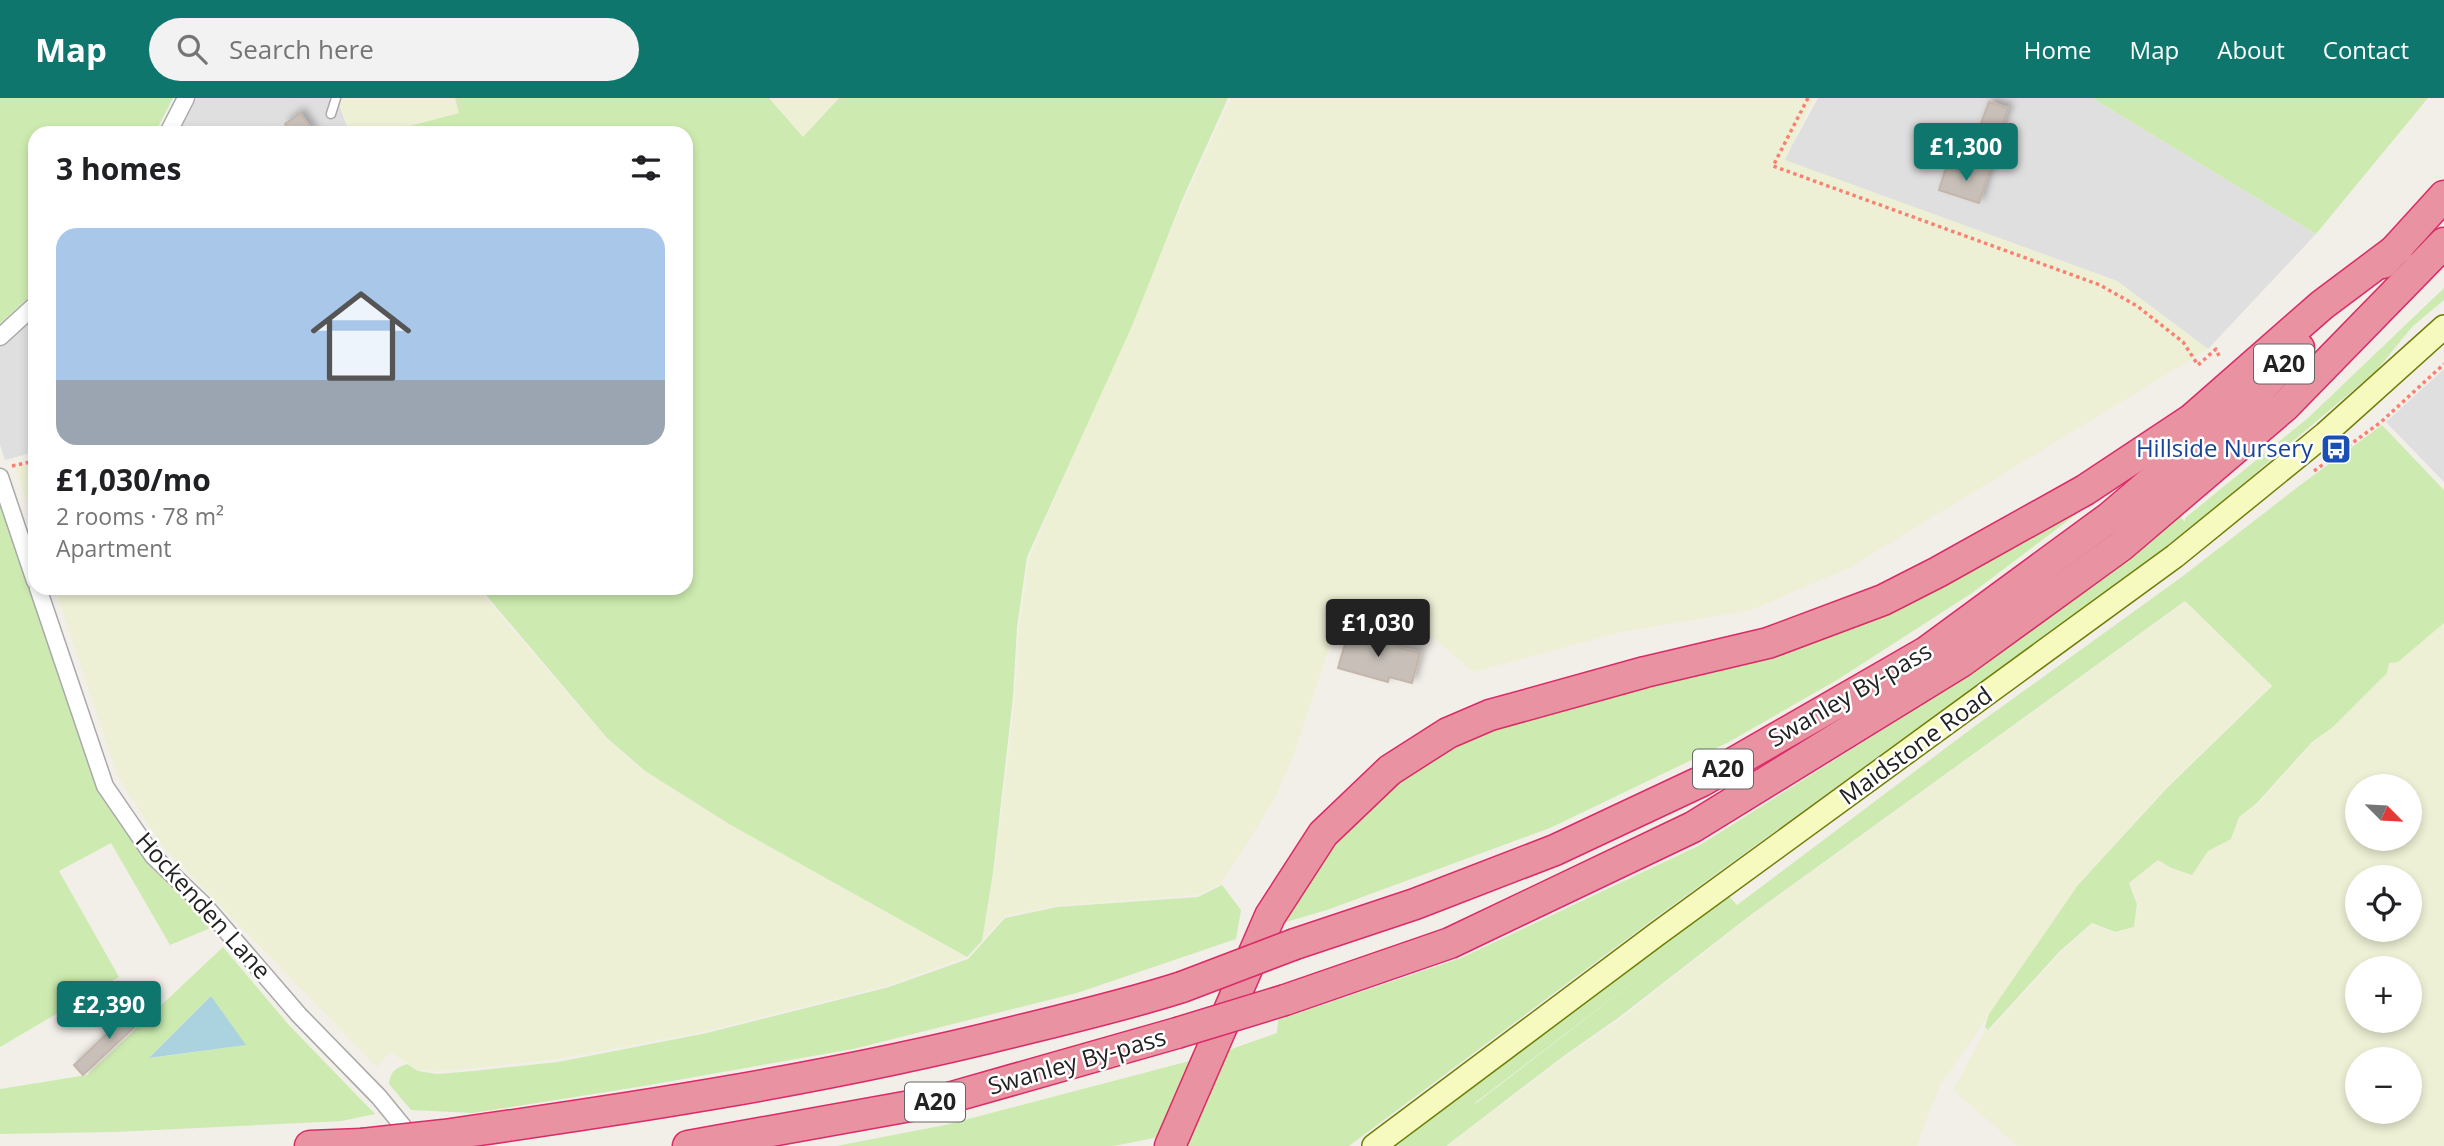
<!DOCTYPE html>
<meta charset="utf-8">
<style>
:root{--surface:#fff;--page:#f2f2f2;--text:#202124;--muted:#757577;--accent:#0f766e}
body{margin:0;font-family:"Open Sans",sans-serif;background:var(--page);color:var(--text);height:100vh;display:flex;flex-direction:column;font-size:26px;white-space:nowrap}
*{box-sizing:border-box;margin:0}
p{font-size:23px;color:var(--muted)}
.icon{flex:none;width:38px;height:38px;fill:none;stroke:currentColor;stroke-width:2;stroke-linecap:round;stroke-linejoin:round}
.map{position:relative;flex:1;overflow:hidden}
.side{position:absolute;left:28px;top:28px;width:665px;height:469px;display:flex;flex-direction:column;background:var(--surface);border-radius:21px;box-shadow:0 4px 10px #0003}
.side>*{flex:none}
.needle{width:46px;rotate:114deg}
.controls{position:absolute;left:2345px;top:676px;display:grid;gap:14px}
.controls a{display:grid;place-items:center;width:77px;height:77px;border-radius:50%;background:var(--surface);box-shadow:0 4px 10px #0003;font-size:35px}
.price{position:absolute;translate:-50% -60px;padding:0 16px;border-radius:7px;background:var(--accent);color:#fff;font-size:23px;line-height:46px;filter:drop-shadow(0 2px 4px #0008)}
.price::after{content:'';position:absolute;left:50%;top:42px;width:21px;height:16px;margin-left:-10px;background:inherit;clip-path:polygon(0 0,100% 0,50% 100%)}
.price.selected{background:#222;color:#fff}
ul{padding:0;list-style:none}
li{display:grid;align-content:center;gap:14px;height:371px;padding:0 28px}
li span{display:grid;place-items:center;height:217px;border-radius:21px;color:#555}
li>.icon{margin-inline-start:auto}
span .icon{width:126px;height:126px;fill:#fffc;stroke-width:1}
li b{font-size:30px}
h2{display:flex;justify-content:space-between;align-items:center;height:84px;padding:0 28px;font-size:30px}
header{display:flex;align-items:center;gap:42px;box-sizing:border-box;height:98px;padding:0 35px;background:var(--accent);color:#fff}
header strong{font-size:33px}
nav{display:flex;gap:38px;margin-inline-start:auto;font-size:24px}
.search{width:490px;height:63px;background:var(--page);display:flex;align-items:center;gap:18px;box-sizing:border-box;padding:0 24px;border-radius:38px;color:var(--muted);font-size:26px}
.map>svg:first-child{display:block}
</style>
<header>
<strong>Map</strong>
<div class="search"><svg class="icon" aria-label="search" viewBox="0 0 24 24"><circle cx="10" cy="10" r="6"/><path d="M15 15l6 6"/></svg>Search here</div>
<nav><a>Home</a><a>Map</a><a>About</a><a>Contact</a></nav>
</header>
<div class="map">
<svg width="2444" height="1048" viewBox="0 0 2444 1048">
<defs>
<filter id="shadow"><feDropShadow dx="4.5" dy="-4.5" stdDeviation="3.5" flood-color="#0004"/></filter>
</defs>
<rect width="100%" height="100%" fill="#f2efe9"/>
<g fill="#e0dfdf">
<polygon points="197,0 337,0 349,35 178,35"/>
<polygon points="1818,0 2092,0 2316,136 2208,251 2117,183 1784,62"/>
<polygon points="35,217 35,354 5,362 0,347 0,249"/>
<polygon points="2444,271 2444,384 2386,324"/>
</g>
<g fill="#eef0d5" fill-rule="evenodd">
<polygon points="338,0 455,0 459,15 382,35 350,35"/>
<polygon points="770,0 838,0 803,39"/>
<polygon points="1231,0 1814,0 1785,62 2117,183 2208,251 1849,470 1749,513 1621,534 1473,574 1417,525 1400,528 1358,516 1343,523 1334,536 1294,657 1274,702 1221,786 1198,797 1057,808 1005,818 982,842 994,775 1015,600 1019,529 1029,460 1184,102"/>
<polygon points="35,364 35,429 15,369"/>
<polygon points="55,490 477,490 607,641 642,672 729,726 966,859 889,887 707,933 558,961 436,974 418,972 390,954 377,969 163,749 118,679"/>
<polygon points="2185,504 2271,588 2167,689 2078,787 1939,989 1917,1048 1447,1048 1566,958 1619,922 1748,820"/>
<path d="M2444 525V1048H2017L1953 992 1986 931 1989 933 2061 854 2092 826 2115 835 2134 829 2138 806 2130 785 2158 762 2171 771 2192 777 2208 753 2231 741 2239 719 2257 707 2312 645 2333 629 2387 575 2389 565 2398 564ZM2357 688H2410V740H2357ZM2357 779H2410V831H2357ZM2357 870H2410V922H2357ZM2357 961H2410V1013H2357Z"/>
</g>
<g fill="#cdebb0" fill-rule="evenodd">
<polygon points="0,0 173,0 155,35 35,35 35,194 0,226"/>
<polygon points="455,0 769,0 803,39 839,0 1228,0 1182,102 1132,228 1027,459 1017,529 1013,599 993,775 982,843 967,859 729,726 645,673 607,640 480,490 686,490 686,35 383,35 459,15"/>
<polygon points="2092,0 2428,0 2316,136"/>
<polygon points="2444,190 2444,202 2413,228 2376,273 2169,448 1651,823 1349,1048 1181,1048 1223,954 1277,935 1278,922 1461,860 1700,747 1933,600 2056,513 2180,418 2185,424 2185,420 2308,320"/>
<path d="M2382 327 2444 392V525L2398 564 2389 565 2387 575 2333 629 2312 644 2256 706 2239 719 2231 741 2208 753 2192 777 2171 770 2158 762 2129 785 2137 806 2134 829 2115 834 2092 825 2060 853 1988 932 1985 929 1989 916 2078 787 2167 690 2272 588 2185 503 1748 819 1618 920 1565 957 1446 1048H1393L1729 798 1737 807 1975 628 2183 478 2299 388ZM1658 865 1475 1006V1005Z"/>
<polygon points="2099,399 1972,495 1837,582 1727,645 1550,730 1327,812 1279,826 1339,738 1402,679 1474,636 1654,586"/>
<polygon points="0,404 97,692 146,762 213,829 170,847 111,745 59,773 119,879 0,949"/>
<path d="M1222 787 1241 812 1236 841 1077 895 853 951 638 989 473 1015 411 1012 389 986C390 973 396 970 407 966L418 973 437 976 473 973 558 964 707 935 889 889 968 861 1005 820 1057 809 1198 799Z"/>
<path d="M223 849 288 926 375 1016 342 1023 114 1034 0 1036V991L87 977ZM211 898 245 947 151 960 150 959Z"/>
<polygon points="1197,961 1164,1038 1114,1048 836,1048 945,1027"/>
</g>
<polygon fill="#aad3df" points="211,898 246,947 149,960"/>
<g fill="#c7bfb8" stroke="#c4b6ab" stroke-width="2" filter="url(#shadow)">
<polygon points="1989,4 2008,10 2000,34 1980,28"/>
<polygon points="300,15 314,35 291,35 285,26"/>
<polygon points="1975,65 1990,70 1979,105 1939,92 1946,70 1971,78"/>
<polygon points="1349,533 1398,547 1397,549 1420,555 1412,585 1389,579 1388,584 1338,570"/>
<polygon points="135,909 144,920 83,977 74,967"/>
</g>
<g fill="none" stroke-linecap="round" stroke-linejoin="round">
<g stroke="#a9a9a9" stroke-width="11">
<polyline id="lane" points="331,16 336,0"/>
</g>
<g stroke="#a9a9a9" stroke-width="19">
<g id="street">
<polyline points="168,35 186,0"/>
<polyline points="0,239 35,207"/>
<polyline points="0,379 35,483"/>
<polyline points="38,490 105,688 153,758 205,808 299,917 379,999 415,1043"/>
</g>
</g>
<g stroke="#707d05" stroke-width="26">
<polyline id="secondary" points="1374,1048 1657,836 2175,458 2325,336 2444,229"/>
</g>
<g stroke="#dc2a67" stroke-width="33">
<g id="highway">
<polyline points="2383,165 2444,98"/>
<polyline points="1295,846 1415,806 1555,752 1702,683 1926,554 2110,419 2260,291 2299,250"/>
<polyline points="1285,902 1450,845 1693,729 1961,564 2121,448 2285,308 2444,145"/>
<path d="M444 1037C635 1010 825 981 1013 934 1070 920 1126 907 1182 889"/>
<polyline points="310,1048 362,1046"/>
<polyline points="688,1048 938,1003 1177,935"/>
<polyline points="1170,1048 1270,818 1323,736 1390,672 1448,635 1490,617 1645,574 1768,545 1883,502 1938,474 2085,392 2192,321 2322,207 2398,150"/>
</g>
</g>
<g stroke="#fa8072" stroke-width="3.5" stroke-dasharray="3.5 3.5" stroke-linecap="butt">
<polyline points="1808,0 1773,68 2100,187 2137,208 2183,244 2198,267 2216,251 2219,258"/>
<polyline points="12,368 35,363"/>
<polyline points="2314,373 2381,324 2444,266"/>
</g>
<use href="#lane" stroke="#fff" stroke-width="8"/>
<use href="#street" stroke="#fff" stroke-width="16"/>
<use href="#secondary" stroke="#f7fabf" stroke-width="23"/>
<use href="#highway" stroke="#e892a2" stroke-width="30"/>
<g stroke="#dc2a67" stroke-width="33" stroke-linecap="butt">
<g id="highway-bridge">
<polyline points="1182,889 1295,846"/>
<polyline points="1177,935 1285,902"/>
<polyline points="362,1046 444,1037"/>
</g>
</g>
<use href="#highway-bridge" stroke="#e892a2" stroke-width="30"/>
</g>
<defs>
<g id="bus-square" transform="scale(1.575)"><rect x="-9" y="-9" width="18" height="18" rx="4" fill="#1a4fb4" stroke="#fff"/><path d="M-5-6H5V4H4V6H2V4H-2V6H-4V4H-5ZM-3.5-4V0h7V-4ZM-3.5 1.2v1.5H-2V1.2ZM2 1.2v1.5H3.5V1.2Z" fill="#fff"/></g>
</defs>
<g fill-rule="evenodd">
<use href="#bus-square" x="2336" y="351"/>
</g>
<g text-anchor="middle" stroke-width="5" stroke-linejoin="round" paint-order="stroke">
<g fill="#fff" stroke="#646464" stroke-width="2">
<rect x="2254" y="246.5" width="60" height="39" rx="5"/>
<rect x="1693" y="651.5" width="60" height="39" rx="5"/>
<rect x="905" y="984.5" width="60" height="39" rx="5"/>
</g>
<g font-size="23" font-weight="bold" fill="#222">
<text x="2284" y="274">A20</text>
<text x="1723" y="679">A20</text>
<text x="935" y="1012">A20</text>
</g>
<g font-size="24" fill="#164399" stroke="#fff" text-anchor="end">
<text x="2313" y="359">Hillside Nursery</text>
</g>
<g font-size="24" fill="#222" stroke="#fff">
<text transform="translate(1850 597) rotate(-30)" y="8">Swanley By-pass</text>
<text transform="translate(1916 648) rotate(-36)" y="8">Maidstone Road</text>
<text transform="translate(203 808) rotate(48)" y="8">Hockenden Lane</text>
<text transform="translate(1077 964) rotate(-16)" y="8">Swanley By-pass</text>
</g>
</g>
</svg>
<div class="controls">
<a><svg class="needle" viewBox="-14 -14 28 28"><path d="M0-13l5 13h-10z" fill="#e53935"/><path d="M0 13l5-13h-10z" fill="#757577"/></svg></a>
<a><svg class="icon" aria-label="locate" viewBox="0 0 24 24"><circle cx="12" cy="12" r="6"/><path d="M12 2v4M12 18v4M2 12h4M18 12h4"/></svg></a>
<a>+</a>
<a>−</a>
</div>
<b class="price" style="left:1966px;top:85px">£1,300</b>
<b class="price selected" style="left:1378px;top:561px">£1,030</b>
<b class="price" style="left:109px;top:943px">£2,390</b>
<section class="side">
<h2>3 homes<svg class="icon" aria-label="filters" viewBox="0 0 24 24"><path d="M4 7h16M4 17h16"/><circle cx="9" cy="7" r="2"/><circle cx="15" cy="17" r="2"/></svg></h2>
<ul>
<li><span style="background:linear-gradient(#a9c7e8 70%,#9aa5b1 0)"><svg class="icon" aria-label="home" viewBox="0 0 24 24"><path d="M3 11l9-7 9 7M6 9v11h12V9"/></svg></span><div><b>£1,030/mo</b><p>2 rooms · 78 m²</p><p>Apartment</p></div></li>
</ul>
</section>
</div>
